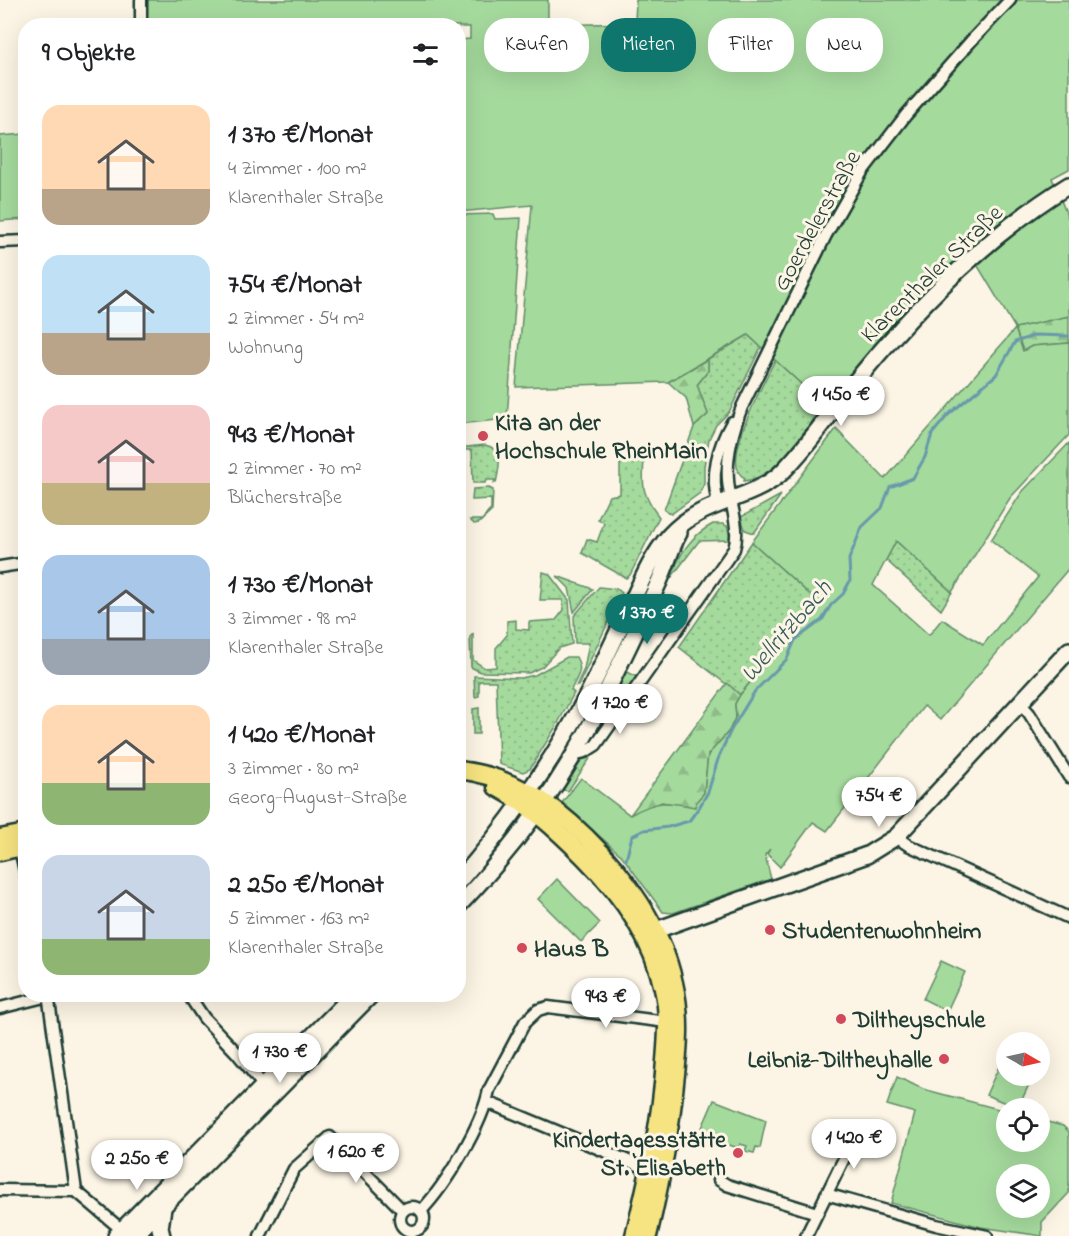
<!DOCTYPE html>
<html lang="de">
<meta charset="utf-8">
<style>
:root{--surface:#fff;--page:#f6f6f6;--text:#202124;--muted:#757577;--accent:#0f766e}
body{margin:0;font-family:"Indie Flower",sans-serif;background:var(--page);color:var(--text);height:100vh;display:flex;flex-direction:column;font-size:22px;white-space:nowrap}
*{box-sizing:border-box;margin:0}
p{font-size:20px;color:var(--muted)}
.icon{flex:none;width:33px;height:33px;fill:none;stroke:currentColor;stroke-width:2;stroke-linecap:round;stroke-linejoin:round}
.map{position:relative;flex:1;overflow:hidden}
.sheet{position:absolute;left:18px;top:18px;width:448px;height:984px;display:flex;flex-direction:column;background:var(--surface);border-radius:24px;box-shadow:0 6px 24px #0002}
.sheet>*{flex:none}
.top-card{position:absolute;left:484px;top:18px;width:494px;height:54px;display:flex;gap:12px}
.needle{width:39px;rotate:99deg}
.fabs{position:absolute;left:996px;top:1032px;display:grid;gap:12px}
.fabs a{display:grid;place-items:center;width:54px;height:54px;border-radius:50%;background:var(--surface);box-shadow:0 6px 24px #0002;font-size:30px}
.price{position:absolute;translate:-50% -51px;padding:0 14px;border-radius:21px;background:#fff;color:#222;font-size:20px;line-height:39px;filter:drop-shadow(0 2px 3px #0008)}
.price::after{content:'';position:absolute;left:50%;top:36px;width:18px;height:14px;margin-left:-9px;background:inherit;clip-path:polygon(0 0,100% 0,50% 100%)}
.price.current{background:var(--accent);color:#fff}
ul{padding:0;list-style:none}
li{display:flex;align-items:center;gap:18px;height:150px;padding:0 24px}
li span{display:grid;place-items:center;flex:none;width:168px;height:120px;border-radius:18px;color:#555}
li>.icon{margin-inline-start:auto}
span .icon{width:72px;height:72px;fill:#fffc;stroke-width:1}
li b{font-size:26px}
h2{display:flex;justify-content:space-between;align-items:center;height:72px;padding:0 24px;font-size:26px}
.chip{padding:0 21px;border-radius:24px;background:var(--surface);box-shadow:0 6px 24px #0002;font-size:21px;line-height:54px}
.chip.current{background:var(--accent);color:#fff}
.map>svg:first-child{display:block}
</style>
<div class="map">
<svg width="1069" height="1236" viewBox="0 0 1069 1236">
<defs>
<pattern id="grass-dots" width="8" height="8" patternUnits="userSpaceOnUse" patternTransform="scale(1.5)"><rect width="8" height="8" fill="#a5da9d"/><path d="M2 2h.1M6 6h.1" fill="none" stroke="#8ebc88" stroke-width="1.8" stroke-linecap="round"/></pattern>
<pattern id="forest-firs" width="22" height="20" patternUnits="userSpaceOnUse" patternTransform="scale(1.5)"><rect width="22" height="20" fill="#a5da9d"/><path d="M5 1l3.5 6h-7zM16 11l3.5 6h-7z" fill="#8ebc88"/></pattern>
</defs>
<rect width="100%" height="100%" fill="#fcf5e5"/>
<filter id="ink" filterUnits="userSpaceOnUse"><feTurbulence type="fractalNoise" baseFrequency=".0167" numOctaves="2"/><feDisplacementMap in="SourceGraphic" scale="12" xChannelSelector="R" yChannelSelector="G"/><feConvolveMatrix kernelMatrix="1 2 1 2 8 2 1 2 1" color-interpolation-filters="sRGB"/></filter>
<g filter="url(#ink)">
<g fill="url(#grass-dots)" stroke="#628c68" stroke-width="1.5">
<polygon points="748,335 761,347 729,412 716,425 709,439 704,466 704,484 700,493 671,514 664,510 694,427 708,414 697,385 708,371 708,359"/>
<path d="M775 360 824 405C804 429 777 479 744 481L745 478C717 466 766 379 775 360Z"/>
<path d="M485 445C505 449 499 468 496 483H494L495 480H486L485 483H473L472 450H464L459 454V448Z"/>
<path d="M634 457 644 459C642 486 642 495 659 517L630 575 626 578 582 553 587 539 597 542 604 523 598 519 609 496 620 494V462L632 461Z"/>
<polygon points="489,488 493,490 492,511 479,523 474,524 470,520 482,520 491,509 491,499 472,500 473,489"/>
<polygon points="781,495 754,533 745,530 741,517"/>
<path d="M713 524H723L727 526 731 540 699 541 671 578C679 555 690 536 713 524Z"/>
<polygon points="896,541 952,592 941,610 886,560"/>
<polygon points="752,542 816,600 740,695 679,647"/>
<polygon points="543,572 549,574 569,600 572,644 559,648 542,667 529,673 480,672 471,667 470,637 473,634 473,660 485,668 496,667 496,648 507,635 507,621 516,620 516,629 529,630 529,622 556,620 564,610 563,600 540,600"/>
<polygon points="557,576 593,589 574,612 569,588"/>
<polygon points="599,587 617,589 622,593 578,686 576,686 584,669 589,643 575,643 574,616"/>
<path d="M567 657H576C584 671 577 676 571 690L574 693 557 725 530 769 523 772 499 764 496 681H479V696L475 697 474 676 521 678 535 675Z"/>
<polygon points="479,708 479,734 473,734 473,709"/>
<polygon points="593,754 568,791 563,790 585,755"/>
</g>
<g fill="url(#forest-firs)" stroke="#628c68" stroke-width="1.5">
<polygon points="1069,316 1069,343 1032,346 1023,351 1015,328"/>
<polygon points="708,359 708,371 697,385 708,414 694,427 686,398 668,382"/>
<polygon points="624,670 637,677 593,745 585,748"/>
<polygon points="727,683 740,695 735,704 736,716 729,731 708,755 704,793 696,802 695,808 662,802 630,815"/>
</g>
<g fill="#a5da9d" stroke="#628c68" stroke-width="1.5" fill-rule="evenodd">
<polygon points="147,0 548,0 548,25 635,23 636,0 1069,0 1069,169 1052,178 1069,220 1069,316 1015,328 969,251 896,324 824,405 748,335 668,382 516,387 532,205 459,212 459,40 470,39 470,27 459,27 459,26 147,26"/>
<polygon points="25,134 25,219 0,221 0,136"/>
<polygon points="493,214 495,219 521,218 507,419 459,424 459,215"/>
<path d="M1015 329 1023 351 1032 346 1069 343V435L1010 498 952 592 896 541 873 585 929 635 942 619 983 645 1038 577 991 540 1022 492 1069 443V568L940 720 924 706 827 831 813 822 780 867 767 854 770 849 765 855 771 879 673 913 663 912 622 856 562 803 581 778 630 815C657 800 665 801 695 807L696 802 704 793 708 755 729 731 736 716 735 704 740 695 816 600 752 542 836 429 885 479Z"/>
<polygon points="557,879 600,923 581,942 538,899"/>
<polygon points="941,961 965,972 947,1011 923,999"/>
<polygon points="1006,1051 1006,1076 1033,1076 1018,1108 986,1095"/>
<path d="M897 1077 923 1089 1006 1111V1142H1040V1120L1063 1126 1069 1132V1193L1042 1222V1236L981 1227 891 1203 915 1113 887 1105ZM1006 1174H1040V1208H1006Z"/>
<polygon points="714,1100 766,1120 760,1148 756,1147 754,1153 745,1151 747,1146 740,1144 738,1148 712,1139 713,1134 701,1130"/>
</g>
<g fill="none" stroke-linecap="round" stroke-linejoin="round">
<polyline stroke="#6899ab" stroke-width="3" points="626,860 632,836 644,830 668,827 689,821 700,806 708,792 719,756 731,730 755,691 787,659 795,640 822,620 831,605 843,594 850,581 849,559 862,527 882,508 890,487 913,478 925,457 932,434 948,415 996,375 1015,342 1036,335 1069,336"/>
<g stroke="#1f3d34" stroke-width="15">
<g id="street">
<polyline points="141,0 141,26"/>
<polyline points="0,242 26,241"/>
<path d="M718 503C710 475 718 446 732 422"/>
<polyline points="0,567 26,563"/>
<polyline points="1020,703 1029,713 1069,777"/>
<path d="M573 755 585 752 596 745 734 549C741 527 729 502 728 480 726 454 733 430 742 407L826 235 862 172 906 115 971 41 1010 0"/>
<polyline points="896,837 908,845 1069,918"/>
<polyline points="19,844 26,876"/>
<polyline points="48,994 76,1191 122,1230"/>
<polyline points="188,994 204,1018 237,1053 267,1090"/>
<polyline points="0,1008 56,994"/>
<polyline points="487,1102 650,1170"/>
<polyline points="719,1180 727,1185 817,1213"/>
<polyline points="0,1190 76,1191"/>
<polyline points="826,1194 936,1225 987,1236"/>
<circle cx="412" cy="1219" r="12"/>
<path d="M421 1211C446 1185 482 1125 489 1090L525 1022 538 1010 548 1007 667 1022"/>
<polyline points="260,1236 294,1169 330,1137 403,1211"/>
<polyline points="806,1236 856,1134"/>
</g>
</g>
<g stroke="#1f3d34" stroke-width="20">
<g id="secondary">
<path d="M459 881C509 823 553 762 588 694 603 664 617 634 631 604 642 580 652 556 669 536 701 500 745 503 779 475 810 445 833 408 860 376 920 303 989 234 1069 185"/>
<path d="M459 905C519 843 571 770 607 691 624 655 642 620 658 584 666 567 670 549 679 533"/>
<polyline points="645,934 867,855 896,837 1069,650"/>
<polyline points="116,1236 354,994"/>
<polyline points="134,1236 372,994"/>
<polyline points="162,1236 160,1228 163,1208"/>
</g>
</g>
<g stroke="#1f3d34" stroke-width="21">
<g id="primary">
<path d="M459 770C510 776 550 801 586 837 626 876 662 927 674 983 682 1016 679 1050 675 1083 670 1135 660 1186 648 1236"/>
<path d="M496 787C530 805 557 830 584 857 620 893 652 938 663 989 669 1013 667 1037 665 1061 661 1121 648 1178 634 1236"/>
<polyline points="0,838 26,833"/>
<polyline points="0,852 26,846"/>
</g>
</g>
<use href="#street" stroke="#fcf5e5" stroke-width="10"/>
<use href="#secondary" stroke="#fcf5e5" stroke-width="15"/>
<use href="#primary" stroke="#f6e381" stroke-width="16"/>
</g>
</g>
<g fill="#d1495b" stroke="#fcf5e5" stroke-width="2">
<circle cx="483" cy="436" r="6"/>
<circle cx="770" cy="930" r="6"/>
<circle cx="522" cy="948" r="6"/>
<circle cx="841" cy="1019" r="6"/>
<circle cx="944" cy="1059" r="6"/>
<circle cx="738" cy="1153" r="6"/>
</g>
<g text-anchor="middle" stroke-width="6" stroke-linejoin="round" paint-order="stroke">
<g font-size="24" fill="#1f3d34" stroke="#fcf5e5">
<text transform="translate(816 220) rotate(-61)" y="8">Goerdelerstraße</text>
<text transform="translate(931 273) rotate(-44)" y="8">Klarenthaler Straße</text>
</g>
<g font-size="24" font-weight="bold" fill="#1f3d34" stroke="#fcf5e5" text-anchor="start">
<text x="495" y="430">Kita an der<tspan x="495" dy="28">Hochschule RheinMain</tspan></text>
<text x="782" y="938">Studentenwohnheim</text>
<text x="534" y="956">Haus B</text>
<text x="853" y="1027">Diltheyschule</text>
<text x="932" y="1067" text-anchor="end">Leibniz-Diltheyhalle</text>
<text x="726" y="1147" text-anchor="end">Kindertagesstätte<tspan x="726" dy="28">St. Elisabeth</tspan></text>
</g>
<g font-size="26" font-style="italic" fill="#375c5c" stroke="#fcf5e5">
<text transform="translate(785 630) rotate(-49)" y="9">Wellritzbach</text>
</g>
</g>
</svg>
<div class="fabs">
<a><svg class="needle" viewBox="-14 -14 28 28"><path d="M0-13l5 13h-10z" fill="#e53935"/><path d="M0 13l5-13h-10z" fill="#757577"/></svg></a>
<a><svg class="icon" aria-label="locate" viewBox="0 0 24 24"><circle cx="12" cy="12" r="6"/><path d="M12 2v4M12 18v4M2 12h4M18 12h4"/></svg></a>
<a><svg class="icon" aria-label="layers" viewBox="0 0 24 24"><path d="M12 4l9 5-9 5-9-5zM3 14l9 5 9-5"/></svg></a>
</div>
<b class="price" style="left:841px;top:427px">1 450 €</b>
<b class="price current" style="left:647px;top:645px">1 370 €</b>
<b class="price" style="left:620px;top:735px">1 720 €</b>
<b class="price" style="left:879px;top:828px">754 €</b>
<b class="price" style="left:606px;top:1029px">943 €</b>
<b class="price" style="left:280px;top:1084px">1 730 €</b>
<b class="price" style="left:854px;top:1170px">1 420 €</b>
<b class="price" style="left:356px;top:1184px">1 620 €</b>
<b class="price" style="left:137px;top:1191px">2 250 €</b>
<div class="top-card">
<a class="chip">Kaufen</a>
<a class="chip current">Mieten</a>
<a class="chip">Filter</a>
<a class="chip">Neu</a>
</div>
<section class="sheet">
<h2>9 Objekte<svg class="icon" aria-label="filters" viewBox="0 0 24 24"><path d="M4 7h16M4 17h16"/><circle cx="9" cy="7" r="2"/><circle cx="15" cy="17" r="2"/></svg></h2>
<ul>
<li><span style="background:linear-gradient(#ffd9b3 70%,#b9a48a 0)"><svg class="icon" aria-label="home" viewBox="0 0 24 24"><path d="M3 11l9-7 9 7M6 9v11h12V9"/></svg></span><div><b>1 370 €/Monat</b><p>4 Zimmer · 100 m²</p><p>Klarenthaler Straße</p></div></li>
<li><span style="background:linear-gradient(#bfe0f5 65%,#b9a48a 0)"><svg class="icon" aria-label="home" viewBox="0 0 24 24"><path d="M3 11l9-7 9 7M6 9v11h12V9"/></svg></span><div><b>754 €/Monat</b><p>2 Zimmer · 54 m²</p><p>Wohnung</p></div></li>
<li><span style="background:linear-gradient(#f6c9c9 65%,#c2b280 0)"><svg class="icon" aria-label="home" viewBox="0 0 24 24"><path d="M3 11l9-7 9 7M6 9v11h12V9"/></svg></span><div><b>943 €/Monat</b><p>2 Zimmer · 70 m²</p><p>Blücherstraße</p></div></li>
<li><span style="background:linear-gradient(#a9c7e8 70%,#9aa5b1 0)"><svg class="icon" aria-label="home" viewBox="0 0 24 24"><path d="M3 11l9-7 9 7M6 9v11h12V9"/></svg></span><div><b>1 730 €/Monat</b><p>3 Zimmer · 98 m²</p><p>Klarenthaler Straße</p></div></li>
<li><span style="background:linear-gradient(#ffd9b3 65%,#8fb573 0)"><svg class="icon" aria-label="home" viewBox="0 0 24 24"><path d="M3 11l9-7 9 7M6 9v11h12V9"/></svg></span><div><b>1 420 €/Monat</b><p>3 Zimmer · 80 m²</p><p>Georg-August-Straße</p></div></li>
<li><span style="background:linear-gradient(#c9d6e8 70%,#8fb573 0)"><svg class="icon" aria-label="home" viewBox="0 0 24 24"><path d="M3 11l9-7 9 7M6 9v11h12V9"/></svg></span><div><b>2 250 €/Monat</b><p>5 Zimmer · 163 m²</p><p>Klarenthaler Straße</p></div></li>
</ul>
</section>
</div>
